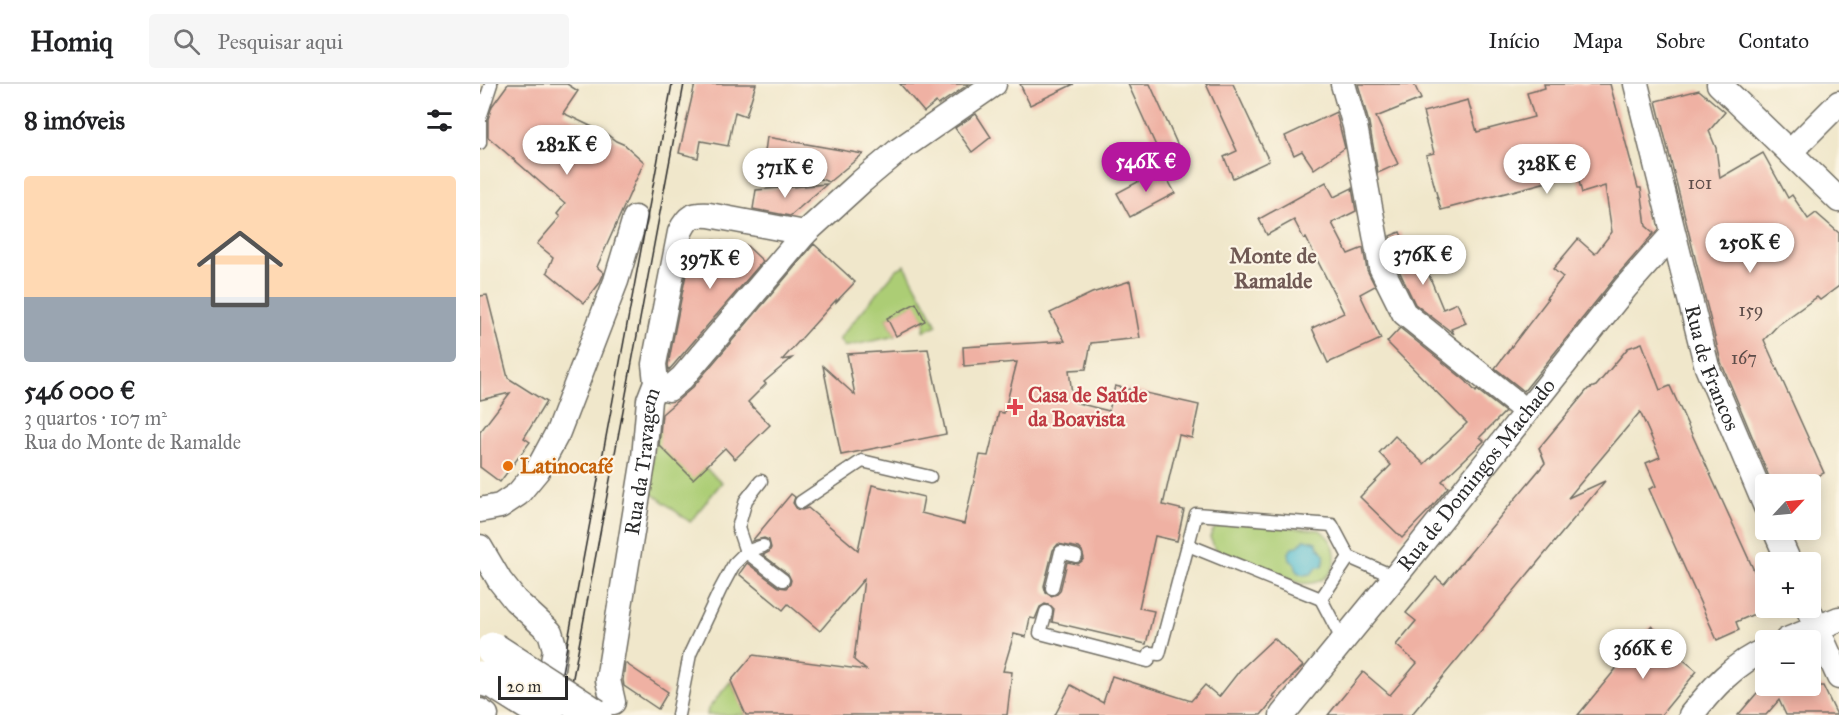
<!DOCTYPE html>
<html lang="pt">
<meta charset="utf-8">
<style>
:root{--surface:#fff;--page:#f6f6f6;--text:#202124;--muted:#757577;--line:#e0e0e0;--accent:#b5179e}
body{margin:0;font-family:"IM FELL Great Primer",serif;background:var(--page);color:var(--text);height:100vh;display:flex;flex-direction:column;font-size:22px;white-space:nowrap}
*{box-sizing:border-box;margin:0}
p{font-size:20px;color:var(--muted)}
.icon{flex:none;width:33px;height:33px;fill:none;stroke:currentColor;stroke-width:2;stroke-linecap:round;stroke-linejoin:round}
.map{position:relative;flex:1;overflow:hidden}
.sheet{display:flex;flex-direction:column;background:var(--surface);width:480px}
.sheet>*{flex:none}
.needle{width:39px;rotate:64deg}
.buttons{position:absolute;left:1275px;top:390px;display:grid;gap:12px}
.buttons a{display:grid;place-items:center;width:66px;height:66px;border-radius:6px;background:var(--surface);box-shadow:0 3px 15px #0003;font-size:30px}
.scale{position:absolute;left:18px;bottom:15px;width:70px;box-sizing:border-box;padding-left:6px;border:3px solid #2b2b2b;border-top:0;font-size:16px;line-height:21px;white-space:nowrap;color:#2b2b2b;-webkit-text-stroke:4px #fcf5e5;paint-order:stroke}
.price{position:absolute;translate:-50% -51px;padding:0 14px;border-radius:21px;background:#fff;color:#222;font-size:20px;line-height:39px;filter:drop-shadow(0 2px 3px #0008)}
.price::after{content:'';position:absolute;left:50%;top:36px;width:18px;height:14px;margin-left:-9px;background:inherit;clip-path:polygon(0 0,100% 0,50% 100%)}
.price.active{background:var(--accent);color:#fff}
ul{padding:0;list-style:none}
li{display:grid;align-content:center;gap:12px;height:318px;padding:0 24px}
li span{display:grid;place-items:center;height:186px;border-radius:6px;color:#555}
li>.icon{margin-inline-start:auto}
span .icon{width:108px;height:108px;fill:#fffc;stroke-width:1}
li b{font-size:26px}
h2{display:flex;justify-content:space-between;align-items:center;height:72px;padding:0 24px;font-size:26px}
header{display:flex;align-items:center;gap:36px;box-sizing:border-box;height:84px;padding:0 30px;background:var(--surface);border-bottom:2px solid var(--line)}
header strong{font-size:28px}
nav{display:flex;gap:33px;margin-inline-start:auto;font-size:21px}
.search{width:420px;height:54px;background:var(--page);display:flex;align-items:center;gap:15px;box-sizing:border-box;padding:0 21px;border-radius:6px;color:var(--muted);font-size:22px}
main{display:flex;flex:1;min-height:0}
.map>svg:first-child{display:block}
</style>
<header>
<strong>Homiq</strong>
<div class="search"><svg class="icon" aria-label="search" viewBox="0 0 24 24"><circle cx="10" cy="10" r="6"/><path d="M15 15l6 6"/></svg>Pesquisar aqui</div>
<nav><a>Início</a><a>Mapa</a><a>Sobre</a><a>Contato</a></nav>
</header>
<main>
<section class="sheet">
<h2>8 imóveis<svg class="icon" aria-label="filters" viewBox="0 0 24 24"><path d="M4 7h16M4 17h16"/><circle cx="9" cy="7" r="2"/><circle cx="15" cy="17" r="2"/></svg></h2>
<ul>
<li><span style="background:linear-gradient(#ffd9b3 65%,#9aa5b1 0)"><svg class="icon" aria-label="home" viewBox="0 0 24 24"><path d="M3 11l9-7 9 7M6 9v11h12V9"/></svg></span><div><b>546 000 €</b><p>3 quartos · 107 m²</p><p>Rua do Monte de Ramalde</p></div></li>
</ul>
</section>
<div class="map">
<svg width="1359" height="631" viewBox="0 0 1359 631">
<rect width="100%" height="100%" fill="#fcf5e5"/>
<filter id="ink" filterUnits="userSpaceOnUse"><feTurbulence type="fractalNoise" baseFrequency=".0167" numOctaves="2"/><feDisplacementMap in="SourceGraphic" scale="12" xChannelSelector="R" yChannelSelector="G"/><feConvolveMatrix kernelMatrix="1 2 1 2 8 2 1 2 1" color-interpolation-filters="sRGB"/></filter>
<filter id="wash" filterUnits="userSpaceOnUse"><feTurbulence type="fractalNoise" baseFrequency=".008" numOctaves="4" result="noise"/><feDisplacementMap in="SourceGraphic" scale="24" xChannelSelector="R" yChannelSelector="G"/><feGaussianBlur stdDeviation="1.35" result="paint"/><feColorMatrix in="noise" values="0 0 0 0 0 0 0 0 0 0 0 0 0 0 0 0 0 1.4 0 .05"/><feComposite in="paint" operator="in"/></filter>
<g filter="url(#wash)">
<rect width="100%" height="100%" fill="#f0e7cb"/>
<g fill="#accd74" stroke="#6c7c50" stroke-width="1.5" fill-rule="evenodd">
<polygon points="425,181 457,241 444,247 445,237 435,220 407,234 416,252 365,263 359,255 417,185"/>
<polygon points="176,344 242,398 210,438 169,407"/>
<path d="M754 438 840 446C868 466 855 504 820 499L739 468 734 463 730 453C735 440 740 439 754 438ZM822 459 837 461 839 465 837 483 833 486 817 483 815 480 818 462Z"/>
<polygon points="251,597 266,631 227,631 228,625"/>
</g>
<path fill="#52bccf" stroke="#3e747d" stroke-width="1.5" d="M825 455 837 458V461C844 471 847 469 842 483H837L831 490 823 491 817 488 815 480 810 476 809 469 812 463 818 462Z"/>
<g id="blocks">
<g fill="#efb1a3" fill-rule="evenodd">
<polygon points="28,0 87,0 98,7 83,29 125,49 136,57 145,61 164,78 117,183 124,189 119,200 104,219 67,188 73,173 57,160 80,133 77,130 85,120 8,53 8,35 12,22"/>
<polygon points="215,0 276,0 266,32 255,28 248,62 221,57 218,74 199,69"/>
<polygon points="420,0 489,0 458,21 456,18 444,28"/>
<polygon points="540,0 594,0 550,21"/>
<polygon points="648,0 670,0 703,73 685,82"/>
<polygon points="726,0 753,0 789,77 753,94 744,73 757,67"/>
<polygon points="878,0 934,0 941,15 896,33 918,80 898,89 889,39"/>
<polygon points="1064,0 1130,0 1158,104 1161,104 1166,142 1174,149 1134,195 1044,307 1015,284 1068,215 1066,214 1083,193 1073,185 1098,155 1115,170 1132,148 1125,102 1102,109 1097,90 961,126 946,71 954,69 943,28 988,16 997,48 1054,33 1047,9 1065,4"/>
<polygon points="1219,6 1245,28 1229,47 1236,64 1240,94 1283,69 1308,114 1312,111 1328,135 1336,129 1359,149 1359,202 1340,216 1337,213 1298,241 1284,256 1344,389 1321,400 1292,400 1241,278 1176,17"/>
<polygon points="856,28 865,64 834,85 822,67 814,71 805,52"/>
<polygon points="496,30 511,53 492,68 475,44"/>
<polygon points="287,53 383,70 349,98 284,75"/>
<polygon points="682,85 695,109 650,133 637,109"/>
<polygon points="846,98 854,113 872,104 876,127 852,139 868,170 883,164 887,186 895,202 880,210 901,255 848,279 832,244 864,229 826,154 824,155 814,136 787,151 779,135"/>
<polygon points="347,100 310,132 273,125 276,106"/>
<polygon points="920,148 930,171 939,167 963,225 977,219 986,239 971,245 974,250 935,220 915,178 910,152"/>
<polygon points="232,156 266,161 283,177 189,286 188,281 208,180"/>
<polygon points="334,160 375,198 356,218 356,216 302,276 312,274 284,298 286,300 268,318 290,341 255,375 245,364 213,395 179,361 182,330 213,303"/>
<path d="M650 197 660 254 611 259 606 285 589 286 593 318 629 327 635 302 719 321 712 354 699 351 683 421 704 426 697 457 675 452 659 524 674 527 666 560 572 538 574 525 571 522 565 520 560 523 555 535 550 534 546 553 534 550 523 587 532 588 527 631H266L251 597 273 571 386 586 374 576 384 495 340 547 308 520 303 526 259 490 267 479 299 503 306 504 310 500 311 496 308 490 283 471 289 468 291 464 289 456 284 454 272 457 311 410 315 413 313 419 317 425 322 426 328 424 378 466 392 401 444 413 441 429 484 440 500 371 508 372 519 328 524 329 537 278 484 282 483 263 585 257 570 229 612 209ZM578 460 599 464 602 467 604 474 602 477 598 480 587 478 580 507 577 510 571 512 566 509 564 502 573 466Z"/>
<polygon points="7,211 28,294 66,318 44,354 50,358 20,398 0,383 0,348 30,309 0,316 0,212"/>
<polygon points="436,219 445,237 416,252 407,234"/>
<polygon points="920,244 986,297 996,308 997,306 1025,328 1000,353 1004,357 962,397 968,403 951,424 922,454 880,413 911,381 899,369 915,352 944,380 987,339 907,258"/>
<polygon points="1162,259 1180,306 1190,302 1286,513 1286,524 1288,524 1256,538 1259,546 1237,556 1169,405 1176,402 1166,379 1180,373 1160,328 1088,414 1125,397 932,630 934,631 848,631 883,588 910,611 937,579 916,561 936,537 926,529 956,493 964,500 1065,379 1059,364 1108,305 1116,302 1148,264"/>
<polygon points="448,265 466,350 361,371 343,282 375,311 367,270"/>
<polygon points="1171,542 1192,558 1188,563 1217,587 1181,631 1098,631"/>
<polygon points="794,554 823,582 793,612 795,614 781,631 575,631 591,601 623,619 632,592 711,617 725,601 739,613 760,586"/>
<polygon points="145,579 188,608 178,625 144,602 143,596"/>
<polygon points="1283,602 1343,602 1357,631 1306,631 1299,616 1286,631 1258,631"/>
</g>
</g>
</g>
<g filter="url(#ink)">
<use href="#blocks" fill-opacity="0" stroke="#706d63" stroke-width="1.5"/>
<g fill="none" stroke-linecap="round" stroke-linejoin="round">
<g stroke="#706d63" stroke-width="15">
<g id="service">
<polyline points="0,59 0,34 11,0"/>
<polyline points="281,397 266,416 258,444 266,468 303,496"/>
<polyline points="321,418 382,377 450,393"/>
<polyline points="869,473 841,515 708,461 716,430 852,441 869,473 915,493"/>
<polyline points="572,504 581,468 596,472"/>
<polyline points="841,515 863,557"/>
<polyline points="566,528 560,549 668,577 670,569 679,570 708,461"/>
<polyline points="198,631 210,570 240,506 254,480 266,468 283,462"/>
</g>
</g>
<g stroke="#706d63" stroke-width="27">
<g id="minor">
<polyline points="863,0 875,42 901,183 924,229 1046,327"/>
<path id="s1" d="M1156 0 1227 283 1286 423"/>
<polyline points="1239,0 1359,116"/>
<polyline points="1310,68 1359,19"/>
<polyline points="176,298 183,304 189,305 202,294 325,149 382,97 419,66 514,0"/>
<polyline points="0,426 20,422 38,410 57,387 78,348 136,197 155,134"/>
<polyline points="1295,446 1309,478"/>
<polyline points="0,463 20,497 35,516 70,548 75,565 67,617"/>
<polyline points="1328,524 1359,593"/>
<polyline points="1307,556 1359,535"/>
<path id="s2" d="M133 618 128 596 164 374 169 316 176 298 174 280 200 148C208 132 212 130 229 131L325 149"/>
<polyline points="0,627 6,631"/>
<path id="s3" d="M802 631 915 493 1145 204 1192 151"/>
<path d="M1211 631C1231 606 1255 578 1286 566"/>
</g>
</g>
<use href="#service" stroke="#fff" stroke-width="12"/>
<use href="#minor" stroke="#fff" stroke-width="24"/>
<g stroke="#2b2b2b" stroke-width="1.5">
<polyline points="74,631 192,0"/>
<polyline points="86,631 204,0"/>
</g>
<g stroke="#706d63" stroke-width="36" stroke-linecap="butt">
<g id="secondary-bridge">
<polyline points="13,565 115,631"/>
<polyline points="0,594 16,599 67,631"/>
</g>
</g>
<use href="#secondary-bridge" stroke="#fff" stroke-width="33"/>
</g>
</g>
<path fill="#e0444e" stroke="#fcf5e5" stroke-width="2" d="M532 314h6v6h6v6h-6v6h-6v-6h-6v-6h6z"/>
<circle fill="#e8710a" stroke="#fcf5e5" stroke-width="2" cx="28" cy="382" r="6"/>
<g text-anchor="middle" stroke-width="4.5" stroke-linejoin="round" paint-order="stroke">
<g font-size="18" fill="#5c4c49">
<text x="1220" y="105">101</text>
<text x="1271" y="232">159</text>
<text x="1264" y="280">167</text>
</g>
<g font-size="21" fill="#2b2b2b" stroke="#fcf5e5">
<text dy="7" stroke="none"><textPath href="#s1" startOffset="294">Rua de Francos</textPath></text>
<text dy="7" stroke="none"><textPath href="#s2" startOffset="244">Rua da Travagem</textPath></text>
<text dy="7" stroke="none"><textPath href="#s3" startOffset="309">Rua de Domingos Machado</textPath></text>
</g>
<g font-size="21" font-weight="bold" fill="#be3a42" stroke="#fcf5e5" text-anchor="start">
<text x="548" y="318">Casa de Saúde<tspan x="548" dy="24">da Boavista</tspan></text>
</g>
<g font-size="21" font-weight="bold" fill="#c56008" stroke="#fcf5e5" text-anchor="start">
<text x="40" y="389">Latinocafé</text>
</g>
<g font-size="22" font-weight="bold" fill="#705a55" stroke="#fcf5e5">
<text x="793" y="179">Monte de<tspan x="793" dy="25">Ramalde</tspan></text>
</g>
</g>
</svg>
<div class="buttons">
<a><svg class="needle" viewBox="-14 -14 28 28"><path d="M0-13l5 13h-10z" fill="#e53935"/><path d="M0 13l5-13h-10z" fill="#757577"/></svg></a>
<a>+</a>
<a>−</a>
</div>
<div class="scale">20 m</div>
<b class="price" style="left:87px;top:92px">282K €</b>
<b class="price active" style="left:666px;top:109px">546K €</b>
<b class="price" style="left:1067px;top:111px">328K €</b>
<b class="price" style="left:305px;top:115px">371K €</b>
<b class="price" style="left:1270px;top:190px">250K €</b>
<b class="price" style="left:943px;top:202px">376K €</b>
<b class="price" style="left:230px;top:206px">397K €</b>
<b class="price" style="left:1163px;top:596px">366K €</b>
</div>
</main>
